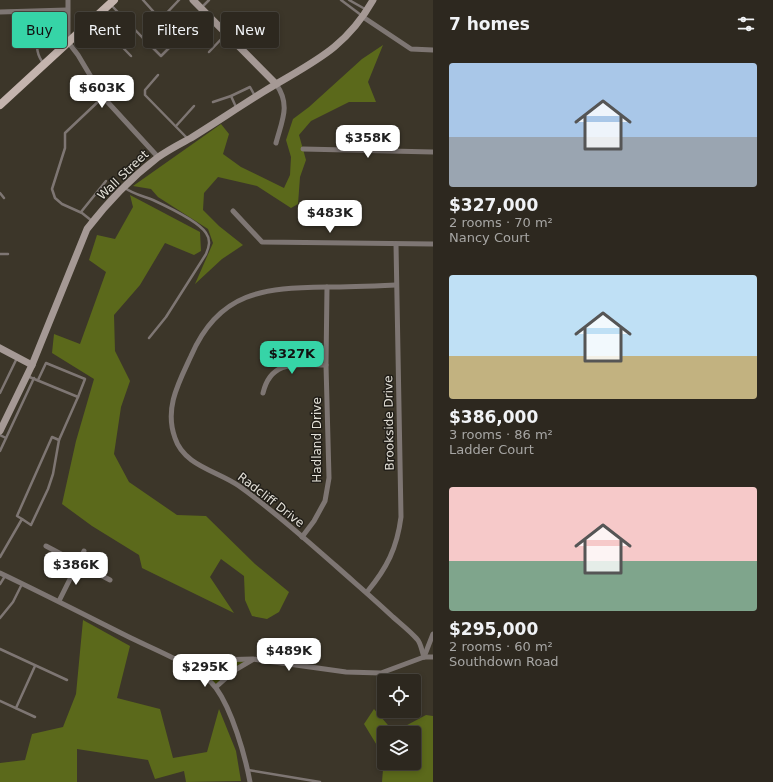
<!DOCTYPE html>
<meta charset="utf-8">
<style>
:root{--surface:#2d281f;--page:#353028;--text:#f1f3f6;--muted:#a7a6a4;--line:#48443d;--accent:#36d4a7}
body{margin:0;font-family:"DejaVu Sans",sans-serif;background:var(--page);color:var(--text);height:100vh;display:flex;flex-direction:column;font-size:15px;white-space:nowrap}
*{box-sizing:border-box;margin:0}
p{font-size:13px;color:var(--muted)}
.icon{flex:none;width:22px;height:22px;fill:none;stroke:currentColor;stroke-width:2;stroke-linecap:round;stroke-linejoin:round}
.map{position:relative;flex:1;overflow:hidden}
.details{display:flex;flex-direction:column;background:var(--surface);width:340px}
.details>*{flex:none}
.hud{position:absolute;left:12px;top:12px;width:361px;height:36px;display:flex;gap:8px}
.controls{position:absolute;left:377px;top:674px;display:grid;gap:8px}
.controls a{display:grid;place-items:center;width:44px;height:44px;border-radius:4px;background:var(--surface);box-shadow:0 2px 6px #0003,0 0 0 1px var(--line);font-size:20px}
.price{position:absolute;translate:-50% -34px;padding:0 9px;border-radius:8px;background:#fff;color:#222;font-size:13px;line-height:26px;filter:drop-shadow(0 1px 2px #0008)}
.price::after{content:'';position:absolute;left:50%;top:24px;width:12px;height:9px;margin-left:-6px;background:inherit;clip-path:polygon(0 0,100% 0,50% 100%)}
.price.active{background:var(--accent);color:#111}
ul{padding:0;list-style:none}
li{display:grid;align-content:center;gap:8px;height:212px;padding:0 16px}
li span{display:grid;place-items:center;height:124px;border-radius:4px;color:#555}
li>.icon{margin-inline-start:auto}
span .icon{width:72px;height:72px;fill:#fffc;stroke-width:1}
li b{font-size:17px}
h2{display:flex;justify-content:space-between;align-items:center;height:48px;padding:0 16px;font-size:17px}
.pill{padding:0 14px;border-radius:4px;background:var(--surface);box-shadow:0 2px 6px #0003,0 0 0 1px var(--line);font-size:14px;line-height:36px}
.pill.active{background:var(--accent);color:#111}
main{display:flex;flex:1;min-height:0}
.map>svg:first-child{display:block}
</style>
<main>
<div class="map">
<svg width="433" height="782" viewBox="0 0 433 782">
<rect width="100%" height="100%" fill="#3c3629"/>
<polygon fill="#424c08" points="246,661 238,665 216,684 184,662"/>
<g fill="#5b691b" fill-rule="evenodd">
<polygon points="383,45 368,82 376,102 349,102 311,121 299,135 306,160 300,177 298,204 291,208 257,186 218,177 204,193 203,210 219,226 243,245 222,259 195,284 213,243 208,229 158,197 151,189 133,186 221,124 229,134 223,154 241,167 284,188 290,175 291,157 286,140 293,119 309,107 362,59"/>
<polygon points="130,195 200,232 201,251 194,255 165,243 140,285 114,315 115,351 130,381 121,407 114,454 129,482 177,515 206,516 255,564 289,592 279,612 267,619 252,616 245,600 244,576 221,559 210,577 234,613 142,568 139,555 92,526 62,504 76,441 94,379 52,353 54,334 80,344 106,272 89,260 97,235 115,239 133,207"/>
<polygon points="83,620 130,646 117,698 160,709 173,758 207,752 219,709 236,751 241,781 186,782 184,771 155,779 148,760 77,749 77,782 0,782 0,763 25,760 32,734 63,727 76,694"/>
<path d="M374 709 394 732 426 715 433 716V782H382L384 757 364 724ZM384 733H414V763H384Z"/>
</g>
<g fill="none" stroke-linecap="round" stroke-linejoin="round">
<g stroke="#7e7673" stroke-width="2.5">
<polyline points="143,0 161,20"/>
<polyline points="341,0 361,15"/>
<polyline points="349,0 365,9"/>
<polyline points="111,5 143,38"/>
<polyline points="201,8 209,0"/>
<polyline points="96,20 131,56"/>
<polyline points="152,29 170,47 161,56 143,38 179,0"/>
<path d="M37 46 50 36 52 30H37C37 43 35 54 44 64"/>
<polyline points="209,52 226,34"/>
<polyline points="158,75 145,90 145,95 188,139"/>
<polyline points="231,96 236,107"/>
<polyline points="213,102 231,96 250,87 255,96"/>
<polyline points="176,126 194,106"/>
<path d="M125 188C133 194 143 196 153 200 166 206 199 222 206 233 211 240 209 247 206 254L166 317 149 338"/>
<polyline points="0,193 4,198"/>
<polyline points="81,212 106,181"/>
<polyline points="92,221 82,213 62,204 55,198 52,189 65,148 65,133 103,97"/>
<polyline points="0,254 8,254"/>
<polyline points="38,380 46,363 85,379 78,397"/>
<polyline points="0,393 17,358"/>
<polyline points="0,435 6,438"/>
<polyline points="0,451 34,378"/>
<polyline points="22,519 17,516 52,437 59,440"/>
<polyline points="0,557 22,519 31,525 48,489 53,474 59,440 78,397 27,376"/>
<polyline points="0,584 5,576"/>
<polyline points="0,618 13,602 22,584"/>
<polyline points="0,649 67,680"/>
<polyline points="0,701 35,717"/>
<polyline points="16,708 35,666"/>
<polyline points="248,770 320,782"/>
</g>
<g stroke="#7e7673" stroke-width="5">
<polyline points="68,0 68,42 78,55 103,97 158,157"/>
<polyline points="0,12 67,10"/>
<polyline points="363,17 411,49 433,50"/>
<path d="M276 143C282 120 291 105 276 84"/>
<polyline points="303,149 433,152"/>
<polyline points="233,211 262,242 433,244"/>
<path d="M396 285C373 286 350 287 327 287 264 288 219 291 191 356 179 382 164 408 175 438 184 466 218 471 239 486 273 510 305 539 336 566 355 583 374 599 393 617 401 624 410 631 417 639 421 643 422 652 424 657"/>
<path d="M263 393C271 359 297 365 326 365"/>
<polyline points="302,537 314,521 325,501 329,478 326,365 327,287"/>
<polyline points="46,546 110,580"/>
<path d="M0 573C44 594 87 616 131 638 153 649 202 668 216 688 232 710 245 755 250 782"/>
<path d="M367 592C387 568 397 548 401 517L396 244"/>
<polyline points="59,601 84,551"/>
<polyline points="424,657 433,634"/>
<polyline points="178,661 253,659 346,672 381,673 424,657 433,657"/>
<polyline points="216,687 235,670 252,660"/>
</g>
<g stroke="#a59995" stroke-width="7">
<polyline points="193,0 276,84"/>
<polyline points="0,348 32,365"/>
<path d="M0 431 32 365 87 229C107 203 131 178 157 158 168 150 180 144 191 138 215 123 239 107 263 92 310 63 344 51 373 0"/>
</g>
<polyline stroke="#c4b4ae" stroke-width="8" points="0,105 114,0"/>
</g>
<g text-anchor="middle" stroke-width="3" stroke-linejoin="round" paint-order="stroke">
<g font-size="12" fill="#e4e1d8" stroke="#211e18">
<text transform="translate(123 175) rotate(-44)" y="4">Wall Street</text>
<text transform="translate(389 423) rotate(-91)" y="4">Brookside Drive</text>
<text transform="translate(317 440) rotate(-90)" y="4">Hadland Drive</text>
<text transform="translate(271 500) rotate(38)" y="4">Radcliff Drive</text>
</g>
</g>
</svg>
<div class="controls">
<a><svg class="icon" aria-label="locate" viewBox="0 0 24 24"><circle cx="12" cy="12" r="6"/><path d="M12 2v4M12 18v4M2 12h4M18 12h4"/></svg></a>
<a><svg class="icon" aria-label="layers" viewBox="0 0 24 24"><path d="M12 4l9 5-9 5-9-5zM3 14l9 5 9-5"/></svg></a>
</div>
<b class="price" style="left:102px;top:109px">$603K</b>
<b class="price" style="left:368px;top:159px">$358K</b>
<b class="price" style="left:330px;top:234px">$483K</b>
<b class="price active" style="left:292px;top:375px">$327K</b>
<b class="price" style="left:76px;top:586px">$386K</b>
<b class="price" style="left:289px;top:672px">$489K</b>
<b class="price" style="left:205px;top:688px">$295K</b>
<div class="hud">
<a class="pill active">Buy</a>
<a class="pill">Rent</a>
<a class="pill">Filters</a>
<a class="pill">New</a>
</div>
</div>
<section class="details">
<h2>7 homes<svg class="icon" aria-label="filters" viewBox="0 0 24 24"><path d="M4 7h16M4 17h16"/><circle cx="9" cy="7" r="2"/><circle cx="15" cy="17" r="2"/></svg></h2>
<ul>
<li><span style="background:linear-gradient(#a9c7e8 60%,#9aa5b1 0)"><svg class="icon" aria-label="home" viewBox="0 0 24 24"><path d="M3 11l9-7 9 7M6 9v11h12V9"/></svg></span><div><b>$327,000</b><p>2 rooms · 70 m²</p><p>Nancy Court</p></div></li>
<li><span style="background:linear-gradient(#bfe0f5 65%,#c2b280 0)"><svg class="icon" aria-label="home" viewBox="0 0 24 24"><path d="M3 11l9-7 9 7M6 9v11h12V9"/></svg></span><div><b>$386,000</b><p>3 rooms · 86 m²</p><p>Ladder Court</p></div></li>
<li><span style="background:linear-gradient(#f6c9c9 60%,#7fa58c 0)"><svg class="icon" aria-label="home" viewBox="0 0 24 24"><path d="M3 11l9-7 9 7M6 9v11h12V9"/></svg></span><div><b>$295,000</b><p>2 rooms · 60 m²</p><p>Southdown Road</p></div></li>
</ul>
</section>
</main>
